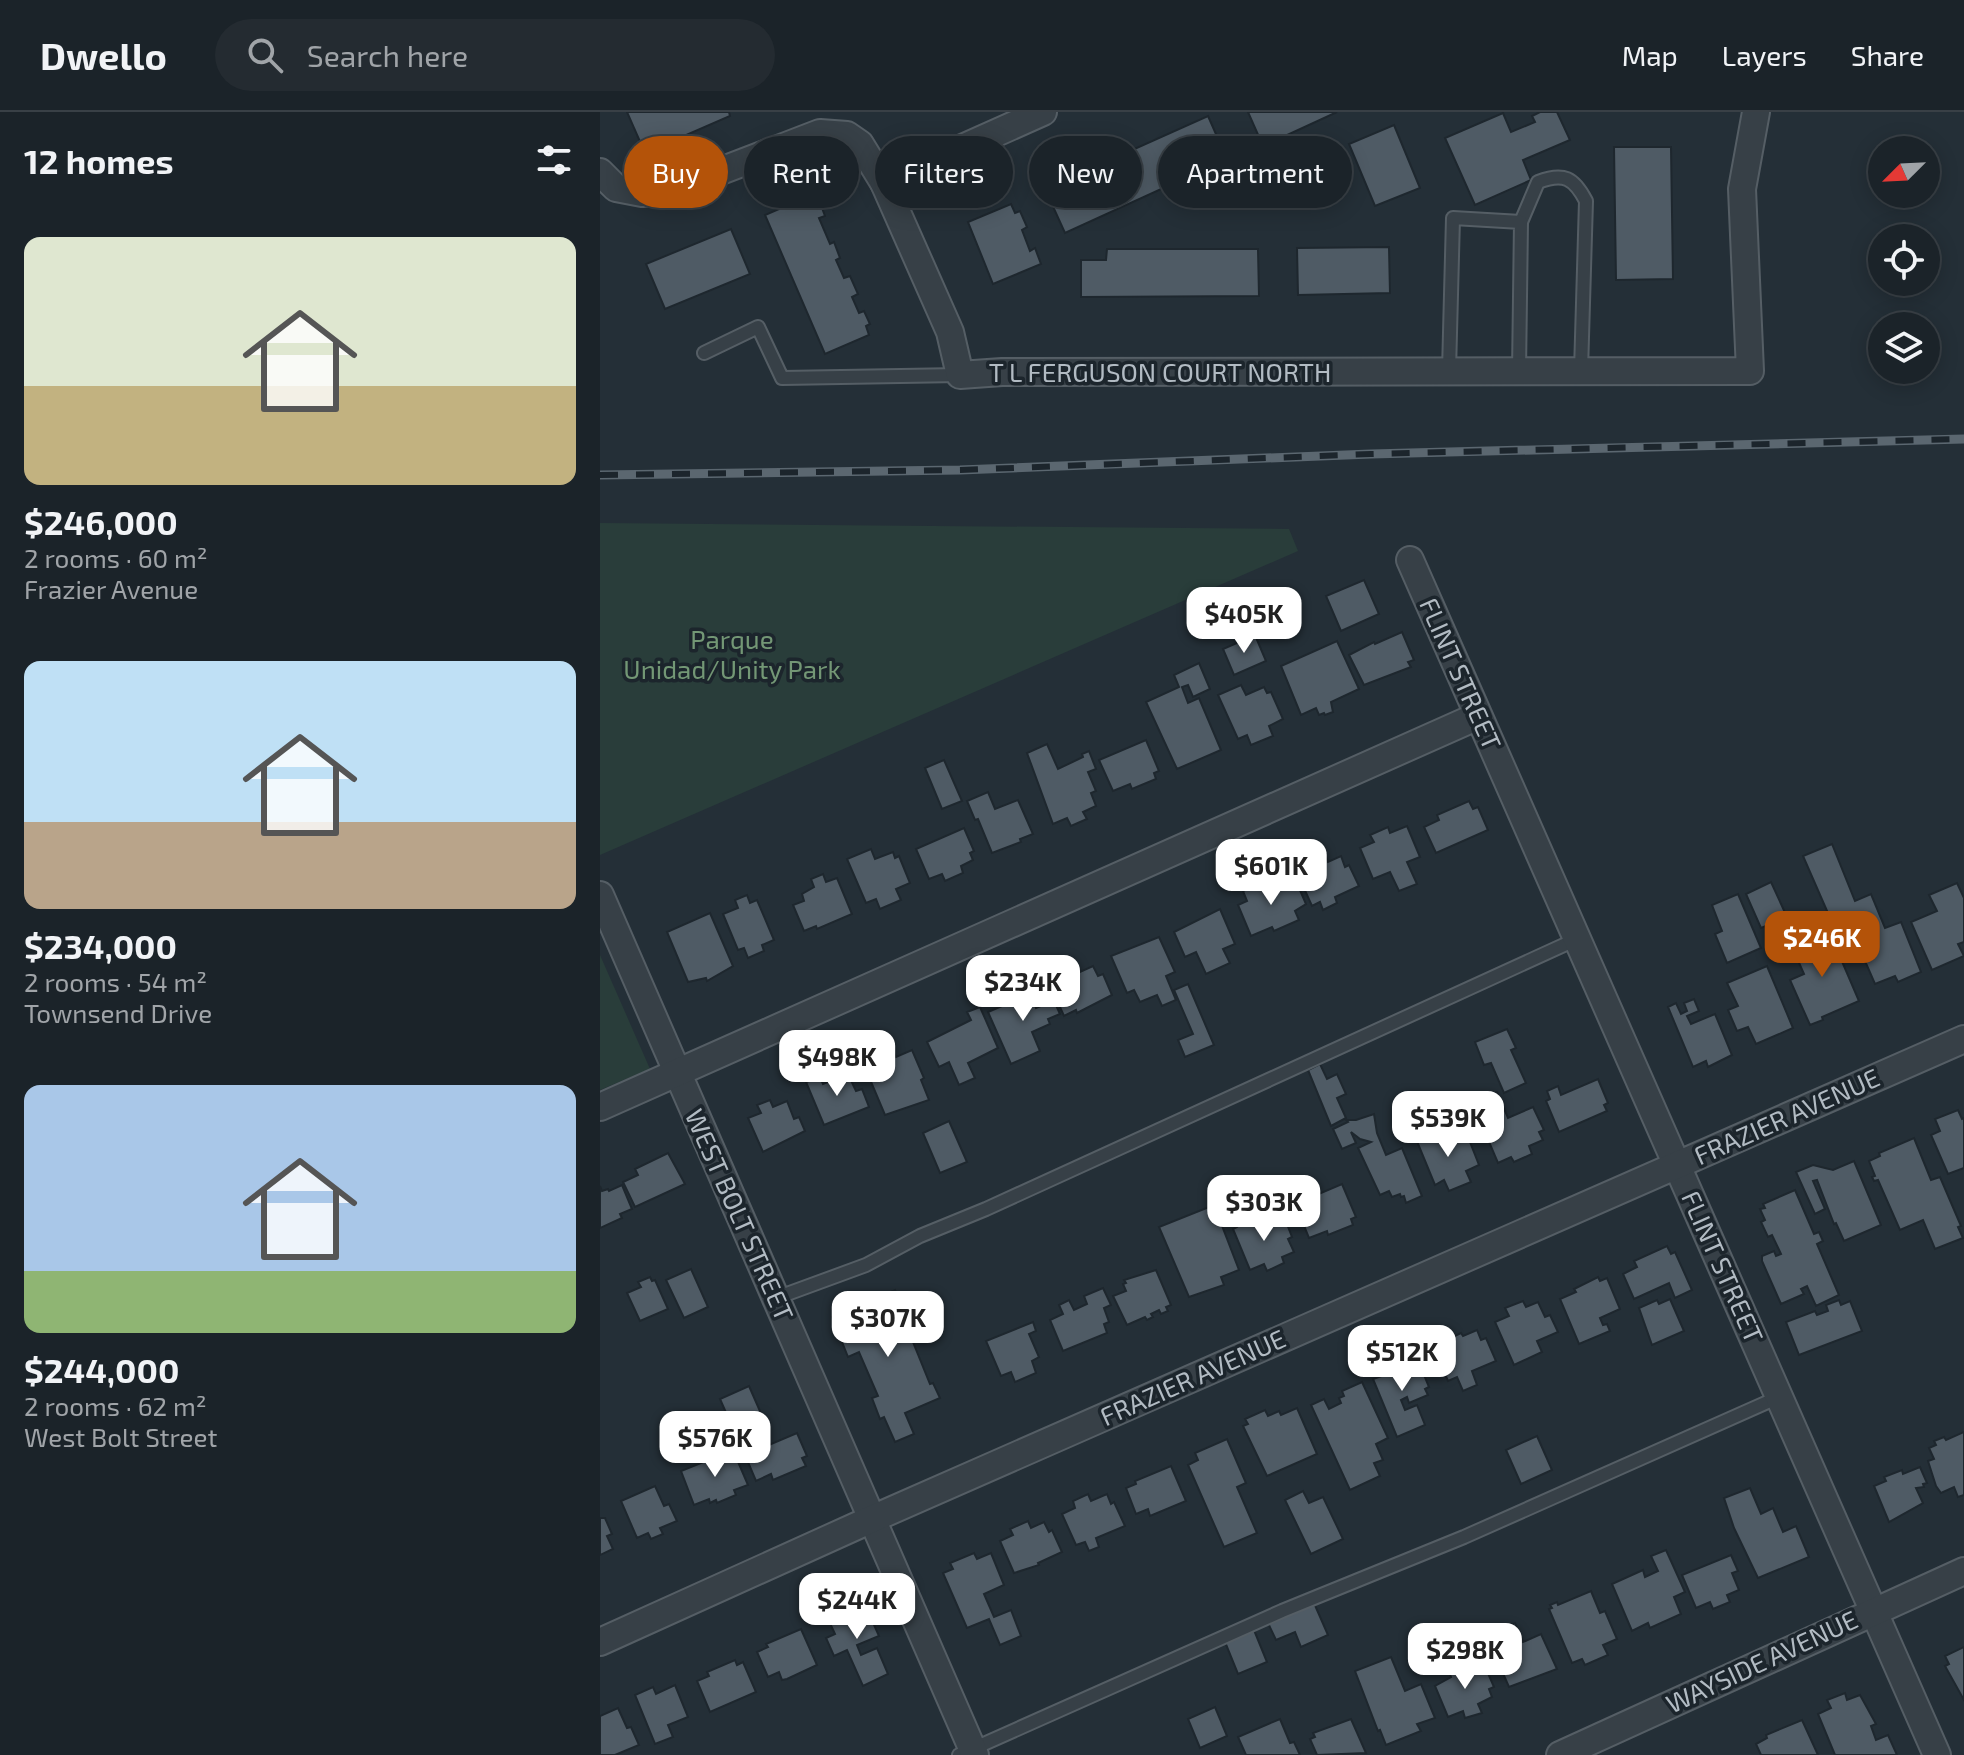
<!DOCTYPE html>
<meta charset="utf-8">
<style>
:root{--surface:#1b2329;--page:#242b31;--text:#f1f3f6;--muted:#a0a4a8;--line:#394046;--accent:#b45309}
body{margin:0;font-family:"Exo 2",sans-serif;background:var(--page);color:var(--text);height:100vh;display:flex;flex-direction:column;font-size:30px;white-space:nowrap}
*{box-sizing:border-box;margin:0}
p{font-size:26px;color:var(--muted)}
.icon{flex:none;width:44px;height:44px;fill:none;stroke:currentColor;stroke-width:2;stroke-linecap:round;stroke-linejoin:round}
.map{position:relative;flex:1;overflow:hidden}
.panel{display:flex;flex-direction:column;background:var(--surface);width:600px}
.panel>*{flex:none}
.top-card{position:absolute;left:24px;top:24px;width:760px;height:72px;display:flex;gap:16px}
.needle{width:52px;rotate:246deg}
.buttons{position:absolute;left:1268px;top:24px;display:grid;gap:16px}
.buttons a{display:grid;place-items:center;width:72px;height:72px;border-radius:50%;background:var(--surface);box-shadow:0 4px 20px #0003,0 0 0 2px var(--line);font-size:40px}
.price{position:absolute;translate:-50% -68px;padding:0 18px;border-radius:16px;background:#fff;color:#222;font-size:26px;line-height:52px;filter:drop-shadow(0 2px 4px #0008)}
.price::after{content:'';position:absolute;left:50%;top:48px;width:24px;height:18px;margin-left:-12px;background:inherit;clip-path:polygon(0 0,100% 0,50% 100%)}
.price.current{background:var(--accent);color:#fff}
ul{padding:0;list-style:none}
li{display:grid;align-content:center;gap:16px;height:424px;padding:0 24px}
li span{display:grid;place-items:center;height:248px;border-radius:16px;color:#555}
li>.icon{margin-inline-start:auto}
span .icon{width:144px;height:144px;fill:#fffc;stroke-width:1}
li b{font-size:34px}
h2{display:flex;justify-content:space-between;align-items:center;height:96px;padding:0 24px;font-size:34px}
.chip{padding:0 28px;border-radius:36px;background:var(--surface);box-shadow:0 4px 20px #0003,0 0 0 2px var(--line);font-size:28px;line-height:72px}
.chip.current{background:var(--accent);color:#fff}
header{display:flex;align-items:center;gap:48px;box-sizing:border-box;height:112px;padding:0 40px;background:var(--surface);border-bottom:2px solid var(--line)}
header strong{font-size:38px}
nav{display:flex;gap:44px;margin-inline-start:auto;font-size:28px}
.search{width:560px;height:72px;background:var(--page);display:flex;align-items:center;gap:20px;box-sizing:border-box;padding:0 28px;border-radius:44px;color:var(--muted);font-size:30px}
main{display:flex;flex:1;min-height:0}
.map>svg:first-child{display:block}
</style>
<header>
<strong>Dwello</strong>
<div class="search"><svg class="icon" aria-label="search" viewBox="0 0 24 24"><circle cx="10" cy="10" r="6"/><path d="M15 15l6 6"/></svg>Search here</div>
<nav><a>Map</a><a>Layers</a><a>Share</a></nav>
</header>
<main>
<section class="panel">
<h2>12 homes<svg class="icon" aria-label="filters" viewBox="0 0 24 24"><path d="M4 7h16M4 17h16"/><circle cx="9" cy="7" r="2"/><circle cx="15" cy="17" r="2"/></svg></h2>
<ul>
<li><span style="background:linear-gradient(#dfe7d0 60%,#c2b280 0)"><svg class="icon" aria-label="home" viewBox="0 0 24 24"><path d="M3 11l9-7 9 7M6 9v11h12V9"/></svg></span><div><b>$246,000</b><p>2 rooms · 60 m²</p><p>Frazier Avenue</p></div></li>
<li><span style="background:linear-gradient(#bfe0f5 65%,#b9a48a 0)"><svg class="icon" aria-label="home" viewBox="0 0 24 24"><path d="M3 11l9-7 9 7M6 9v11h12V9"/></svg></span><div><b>$234,000</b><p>2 rooms · 54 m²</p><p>Townsend Drive</p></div></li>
<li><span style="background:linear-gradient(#a9c7e8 75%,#8fb573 0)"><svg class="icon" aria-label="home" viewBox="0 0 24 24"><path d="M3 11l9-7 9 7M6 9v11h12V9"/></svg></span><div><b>$244,000</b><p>2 rooms · 62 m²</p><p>West Bolt Street</p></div></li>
</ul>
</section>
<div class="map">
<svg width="1364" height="1643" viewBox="0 0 1364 1643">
<rect width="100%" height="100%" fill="#242f37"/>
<g fill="#293d3a">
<polygon points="0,411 689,417 698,439 0,743"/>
<polygon points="0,843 50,957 0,978"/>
</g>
<g fill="#4f5b65" stroke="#1e272e" stroke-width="2">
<polygon points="27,0 129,0 130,4 45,41"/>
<polygon points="648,0 737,0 663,34"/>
<polygon points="940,0 957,0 970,28 923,48 931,68 875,93 845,26 903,1 911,20 935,10 932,4"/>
<polygon points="608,4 627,47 465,121 445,77"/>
<polygon points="794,13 820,76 775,94 749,32"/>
<polygon points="1014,35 1071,35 1073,167 1016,168"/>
<polygon points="209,84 212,91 219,88 225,104 219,106 230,132 234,130 240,146 236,148 244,166 250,164 258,182 252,185 259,201 264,199 270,212 266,214 269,223 225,242 165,103"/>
<polygon points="411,92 415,101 420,99 427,115 422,118 430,139 435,136 441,152 393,172 368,110"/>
<polygon points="131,117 150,162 65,197 46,152"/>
<polygon points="789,135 790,181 698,183 697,136"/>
<polygon points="507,137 658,137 659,184 481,185 481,148 506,148"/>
<polygon points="764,468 779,502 741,519 726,484"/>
<polygon points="802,520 814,548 808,550 811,555 764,573 749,543 774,530 775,532"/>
<polygon points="655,523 666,549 634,563 623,537"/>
<polygon points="737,529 759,577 731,590 733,600 725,603 724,601 719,603 716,596 701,603 681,554"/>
<polygon points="599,551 610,577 593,585 588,573 582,575 588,591 599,586 621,638 577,657 546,590 579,575 574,563"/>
<polygon points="641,573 646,583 664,575 667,581 671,580 683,607 669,614 673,624 651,633 647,623 638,627 618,583"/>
<polygon points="546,628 559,659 554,661 556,667 532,677 530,672 513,679 499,648"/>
<polygon points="447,632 458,657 483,645 482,642 489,639 496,657 488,660 496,679 491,681 496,694 483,700 487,707 471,714 467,706 453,712 427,641"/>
<polygon points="344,648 362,689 342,697 325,656"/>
<polygon points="388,680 395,697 418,688 433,722 420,727 421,730 392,741 378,707 375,708 367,689"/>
<polygon points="869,689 873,697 878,695 888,718 836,741 824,715 839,708 837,703"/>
<polygon points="807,714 820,745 807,750 817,772 799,779 790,760 773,767 760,736 774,730 770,723 788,715 790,721"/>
<polygon points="364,716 374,739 370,741 373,748 361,754 363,761 345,769 342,762 329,767 316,737"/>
<polygon points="1232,732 1255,789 1271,782 1285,816 1301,810 1321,860 1298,870 1295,864 1275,872 1262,842 1248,847 1203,744"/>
<polygon points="271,737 275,747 293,740 295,746 299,744 310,771 296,777 301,788 280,797 276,787 266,791 247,747"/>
<polygon points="725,742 728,750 741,744 745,755 749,753 759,774 735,785 737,791 723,798 720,790 712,794 698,763 710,757 707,750"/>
<polygon points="223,762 226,770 237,766 252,802 217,817 216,814 204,819 193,793 204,789 202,782 214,775 211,767"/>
<polygon points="696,769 706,792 695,799 699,808 674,819 672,815 651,824 638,793 647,789 643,779 664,770 668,780"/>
<polygon points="1171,770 1187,805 1184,807 1191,823 1178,829 1171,812 1161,816 1146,782"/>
<polygon points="1357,771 1364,786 1364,830 1358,832 1364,844 1332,858 1311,810 1337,799 1329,783"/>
<polygon points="1138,782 1161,836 1127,851 1115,822 1122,819 1112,793"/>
<polygon points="147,783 150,791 157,788 174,828 162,833 164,839 148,846 144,836 138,838 123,802 138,796 135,788"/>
<polygon points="620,797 635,832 623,837 630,851 606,862 596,840 585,845 574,820"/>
<polygon points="110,801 133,854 107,869 106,866 88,870 67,820"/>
<polygon points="1229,819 1259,889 1222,905 1223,908 1210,913 1190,868 1204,862 1192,835"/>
<polygon points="559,825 575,860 566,864 576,888 562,894 557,883 540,890 534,878 527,881 511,844"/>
<polygon points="477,854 480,860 493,854 498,864 503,862 512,883 477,901 476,898 464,904 450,873 464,867 461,861"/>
<polygon points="1167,854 1193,916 1156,932 1148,915 1137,919 1128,898 1138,894 1127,871"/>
<polygon points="588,872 614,933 585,945 578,928 593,922 574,878"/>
<polygon points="447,873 460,902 448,907 450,912 432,920 440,939 411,952 388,900 430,882 436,896 441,894 434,879"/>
<polygon points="1094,887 1099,899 1087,904 1091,912 1115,902 1132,943 1108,955 1106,949 1093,955 1068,895 1076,891 1081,902 1087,899 1084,891"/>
<polygon points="380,895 398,936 368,951 375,966 359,973 349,950 339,955 327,930 371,908 367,900"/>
<polygon points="907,917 916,936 911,938 926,971 904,981 891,951 884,953 875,930"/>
<polygon points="291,935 296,945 312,938 324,966 321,968 329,988 285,1003 266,958 276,954 271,944"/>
<polygon points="720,952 727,967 737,962 746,982 737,986 746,1006 731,1014 708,958"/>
<polygon points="248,962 256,979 262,977 269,995 224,1013 206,970 220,965 223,972"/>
<polygon points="998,967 1008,991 1004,993 1007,999 959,1020 946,989 950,987 947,979 958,974 961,983"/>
<polygon points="897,980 908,1006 933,995 944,1018 939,1020 943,1028 929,1034 932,1042 914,1050 911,1045 898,1051 872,990"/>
<polygon points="170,988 173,995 187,989 194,1007 199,1005 205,1019 163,1040 148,1006 161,1001 157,993"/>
<polygon points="1358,998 1362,1007 1364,1006 1364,1056 1348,1062 1331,1023 1340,1019 1335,1007"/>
<polygon points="774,1002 777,1021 786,1043 802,1036 822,1084 806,1091 804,1084 801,1085 800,1082 792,1085 789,1079 780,1083 758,1036 771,1030 760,1027 751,1020 756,1031 742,1037 733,1017 748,1010 746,1008 756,1008"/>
<polygon points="349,1009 367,1050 340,1061 323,1021"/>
<polygon points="839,1018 844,1029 860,1022 863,1027 868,1025 879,1053 866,1059 871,1070 849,1079 844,1068 835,1073 816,1027"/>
<polygon points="1314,1026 1331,1068 1340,1065 1361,1114 1358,1115 1363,1126 1335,1137 1323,1108 1300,1118 1278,1068 1274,1069 1272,1065 1275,1064 1269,1049 1280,1044 1279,1041"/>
<polygon points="68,1041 85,1072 35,1095 23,1070 38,1063 35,1057"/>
<polygon points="1254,1049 1281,1113 1244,1129 1236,1111 1234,1112 1217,1068 1213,1069 1225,1097 1215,1102 1196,1060 1213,1053 1233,1058"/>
<polygon points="742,1072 756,1105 751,1107 753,1113 728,1123 727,1119 709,1126 695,1092"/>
<polygon points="22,1073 32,1097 20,1102 22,1106 0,1116 0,1074 2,1079 8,1077 9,1079"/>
<polygon points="1195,1078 1214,1122 1219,1120 1223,1129 1217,1132 1239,1183 1216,1194 1207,1174 1201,1177 1204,1182 1181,1192 1162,1149 1162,1144 1174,1139 1176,1144 1181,1142 1172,1123 1168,1125 1161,1110 1165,1108 1160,1097 1165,1096 1163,1092"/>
<polygon points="614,1093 639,1158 621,1165 624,1173 589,1185 559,1115"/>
<polygon points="652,1106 653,1108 656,1106 661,1117 685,1107 692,1125 688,1127 694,1140 682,1145 684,1151 667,1159 664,1152 650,1158 633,1117 637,1115 636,1112"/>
<polygon points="1067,1134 1071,1142 1075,1140 1092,1178 1075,1186 1069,1171 1034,1187 1023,1162 1037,1155 1034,1149"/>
<polygon points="91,1157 108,1195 84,1206 66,1168"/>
<polygon points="556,1158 571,1193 566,1195 568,1199 561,1202 559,1198 551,1202 553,1205 547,1208 545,1205 527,1213 513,1184 526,1179 523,1172 526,1171 524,1168"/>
<polygon points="50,1165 52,1169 55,1168 68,1197 40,1209 27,1181 41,1175 38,1170"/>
<polygon points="998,1165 1000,1169 1007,1166 1020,1197 1000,1206 1003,1213 1007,1212 1010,1219 979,1232 960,1187 976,1180 974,1177"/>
<polygon points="503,1176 511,1193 504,1196 509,1210 504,1212 507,1221 463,1239 450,1208 463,1202 459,1193 469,1188 474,1198 487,1192 484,1184"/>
<polygon points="295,1178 312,1219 309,1220 330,1272 333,1271 340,1286 305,1301 314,1322 295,1330 284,1305 280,1307 272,1286 278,1284 259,1240 248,1245 232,1205"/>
<polygon points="1070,1187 1084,1219 1052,1233 1039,1196 1057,1188 1059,1192"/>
<polygon points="1239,1188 1241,1193 1250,1189 1262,1219 1199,1243 1186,1210 1215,1199 1217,1203 1228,1199 1226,1193"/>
<polygon points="923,1189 926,1195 938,1190 945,1205 950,1203 958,1220 937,1229 942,1240 914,1253 895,1210 909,1204 905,1196"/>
<polygon points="433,1210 436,1219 429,1222 439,1245 432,1249 436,1261 415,1270 411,1260 401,1264 386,1229"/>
<polygon points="877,1218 881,1228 886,1226 896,1249 872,1259 877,1273 863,1279 857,1265 848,1269 834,1237 847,1232 846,1228 861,1221 863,1224"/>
<polygon points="799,1242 805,1254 818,1248 829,1275 825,1277 828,1283 809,1291 807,1285 801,1288 805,1298 817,1293 825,1313 797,1325 773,1267 782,1264 778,1254"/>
<polygon points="762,1270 788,1326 776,1332 783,1348 774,1351 780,1364 750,1378 711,1293 724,1287 729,1297 741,1291 739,1286 744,1284 742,1279"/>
<polygon points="149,1274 163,1306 134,1319 120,1287"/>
<polygon points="697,1296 717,1342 667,1364 643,1314 648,1312 645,1307 665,1298 668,1304 679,1299 681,1303"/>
<polygon points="1364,1320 1364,1383 1358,1385 1354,1375 1341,1381 1336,1374 1328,1349 1334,1347 1329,1336 1336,1333 1334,1329 1344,1325 1346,1328"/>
<polygon points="197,1321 207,1344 202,1346 206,1354 173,1368 171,1362 156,1369 145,1343"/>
<polygon points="937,1324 952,1358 921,1372 906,1338"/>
<polygon points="627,1327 646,1371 637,1375 657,1421 624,1435 588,1353 598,1348 595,1341"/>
<polygon points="133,1338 148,1373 134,1378 136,1383 117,1391 116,1388 110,1391 109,1387 94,1393 81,1359"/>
<polygon points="571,1354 586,1389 550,1404 548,1397 536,1402 526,1376 536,1372 535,1369"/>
<polygon points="1320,1355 1327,1371 1323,1372 1324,1375 1316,1376 1323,1391 1289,1410 1274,1374 1286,1369 1284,1365 1302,1358 1303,1362"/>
<polygon points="55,1374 64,1394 69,1392 77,1409 60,1416 63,1422 51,1427 48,1421 37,1426 21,1389"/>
<polygon points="1150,1376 1161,1402 1173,1396 1183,1420 1196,1414 1209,1445 1158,1466 1134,1416 1124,1386"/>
<polygon points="703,1379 709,1391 723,1385 743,1427 711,1442 685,1388"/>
<polygon points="488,1382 491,1389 507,1382 511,1392 514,1390 525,1414 496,1426 499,1435 489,1439 485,1430 476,1433 462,1402 475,1396 473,1389"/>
<polygon points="0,1406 5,1406 12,1422 7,1424 13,1437 0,1443"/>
<polygon points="428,1409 431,1416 444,1410 449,1420 452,1418 462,1440 438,1451 439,1453 414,1461 400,1429 413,1423 410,1417"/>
<polygon points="1066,1438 1085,1480 1074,1485 1081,1502 1050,1516 1048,1511 1032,1519 1012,1472 1043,1458 1045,1465 1058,1459 1051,1444"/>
<polygon points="374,1441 377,1447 391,1441 404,1473 384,1482 394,1505 411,1498 421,1524 400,1533 389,1507 367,1516 343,1461 353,1457 350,1451"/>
<polygon points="1131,1443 1138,1459 1132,1461 1139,1478 1127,1483 1130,1490 1113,1497 1110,1490 1096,1496 1082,1463"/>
<polygon points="991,1479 1000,1501 1005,1499 1017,1527 1003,1533 1008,1543 985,1553 982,1547 972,1551 949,1497 952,1496 950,1493 957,1490 958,1493"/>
<polygon points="264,1490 279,1524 257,1533 261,1543 277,1536 288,1562 263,1574 247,1538 234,1544 226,1526 235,1522 228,1507 240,1501 238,1495 249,1491 251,1496"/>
<polygon points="714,1491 728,1523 701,1535 695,1520 676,1528 668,1511"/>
<polygon points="915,1511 923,1530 941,1522 957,1557 909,1575 886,1523"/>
<polygon points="201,1517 217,1553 187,1567 182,1568 179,1560 168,1565 157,1540 168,1535 166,1532"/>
<polygon points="654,1518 667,1550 638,1562 625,1530"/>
<polygon points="1364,1535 1364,1588 1345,1554 1349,1552 1345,1544"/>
<polygon points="791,1545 805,1579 821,1572 835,1606 817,1612 821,1619 786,1633 780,1618 778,1619 755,1559"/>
<polygon points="135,1548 137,1553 143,1550 156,1580 110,1600 97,1569 109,1564 107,1560"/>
<polygon points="884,1552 894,1575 889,1577 892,1585 878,1592 882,1601 865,1606 863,1599 848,1605 835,1574 851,1565 848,1558 857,1555 859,1562"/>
<polygon points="75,1573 88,1605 68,1613 73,1625 55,1632 35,1583 53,1575 56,1582"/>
<polygon points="1245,1581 1247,1588 1260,1583 1276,1612 1271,1614 1276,1628 1288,1623 1297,1643 1235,1643 1218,1602 1231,1596 1227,1588"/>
<polygon points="615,1595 627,1624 600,1636 588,1607"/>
<polygon points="18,1596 27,1616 31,1615 39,1633 15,1643 0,1643 0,1604"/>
<polygon points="680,1607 690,1631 694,1630 700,1643 646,1643 638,1625"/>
<polygon points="751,1607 766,1641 717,1643 710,1627 715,1625 713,1621"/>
<polygon points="1202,1608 1218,1643 1161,1643 1156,1632 1167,1626 1166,1623"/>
</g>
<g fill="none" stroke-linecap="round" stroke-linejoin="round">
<g stroke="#555e65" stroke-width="16">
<g id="service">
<path d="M921 110 938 70C964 60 974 66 986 89L981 259"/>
<polyline points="104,241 158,215 182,266 360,263"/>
<polyline points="849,259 853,106 921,110 919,260"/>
<polyline points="176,1186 266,1153 320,1124 386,1097 977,827"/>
<polyline points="359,1643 682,1499 864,1425 1179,1285"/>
</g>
</g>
<g stroke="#555e65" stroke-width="30">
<g id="minor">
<polyline points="0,60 16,76 42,81 71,78 220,21 247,23 260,32 284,71 350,220 360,263 402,260 1150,259 1142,77 1156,0"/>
<polyline points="284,71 443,0"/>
<polyline points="810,448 1337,1643"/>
<polyline points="0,783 375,1643"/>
<polyline points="0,995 878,604"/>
<polyline points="0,1530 272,1407 1364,927"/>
<polyline points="960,1643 1364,1459"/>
</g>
</g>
<use href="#service" stroke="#374047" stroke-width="12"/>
<use href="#minor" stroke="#374047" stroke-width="26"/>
<g stroke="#5b6770" stroke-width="9">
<polyline id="rail" points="0,363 360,358 771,342 1364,327"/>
</g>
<use href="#rail" stroke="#1c252c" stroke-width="6" stroke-dasharray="18" stroke-linecap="butt"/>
</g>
<g text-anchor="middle" stroke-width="7" stroke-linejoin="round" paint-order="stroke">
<g font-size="26" fill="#b2bbc3" stroke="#1c252c">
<text x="560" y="270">T L FERGUSON COURT NORTH</text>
<text transform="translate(860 562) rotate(66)" y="9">FLINT STREET</text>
<text transform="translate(1187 1005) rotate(-24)" y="9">FRAZIER AVENUE</text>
<text transform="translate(139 1103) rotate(66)" y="9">WEST BOLT STREET</text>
<text transform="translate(1122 1155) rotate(66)" y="9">FLINT STREET</text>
<text transform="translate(593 1266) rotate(-24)" y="9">FRAZIER AVENUE</text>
<text transform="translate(1162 1550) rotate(-25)" y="9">WAYSIDE AVENUE</text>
</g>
<g font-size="26" fill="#739775" stroke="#1c252c">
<text x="132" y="537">Parque<tspan x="132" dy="30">Unidad/Unity Park</tspan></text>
</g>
</g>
</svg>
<div class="buttons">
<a><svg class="needle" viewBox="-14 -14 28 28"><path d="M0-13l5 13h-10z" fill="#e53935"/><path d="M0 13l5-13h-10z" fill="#a0a4a8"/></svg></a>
<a><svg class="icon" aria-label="locate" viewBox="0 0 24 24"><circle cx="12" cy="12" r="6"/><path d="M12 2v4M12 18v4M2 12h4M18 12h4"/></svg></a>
<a><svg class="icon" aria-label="layers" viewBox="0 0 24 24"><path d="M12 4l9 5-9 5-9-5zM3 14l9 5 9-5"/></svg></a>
</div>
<b class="price" style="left:644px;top:543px">$405K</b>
<b class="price" style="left:671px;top:795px">$601K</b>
<b class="price current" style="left:1222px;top:867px">$246K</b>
<b class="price" style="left:423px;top:911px">$234K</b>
<b class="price" style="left:237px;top:986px">$498K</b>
<b class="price" style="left:848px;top:1047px">$539K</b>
<b class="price" style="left:664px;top:1131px">$303K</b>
<b class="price" style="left:288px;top:1247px">$307K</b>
<b class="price" style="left:802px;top:1281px">$512K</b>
<b class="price" style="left:115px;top:1367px">$576K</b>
<b class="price" style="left:257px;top:1529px">$244K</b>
<b class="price" style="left:865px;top:1579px">$298K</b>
<div class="top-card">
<a class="chip current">Buy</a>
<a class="chip">Rent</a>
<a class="chip">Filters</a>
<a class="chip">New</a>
<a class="chip">Apartment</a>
</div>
</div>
</main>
